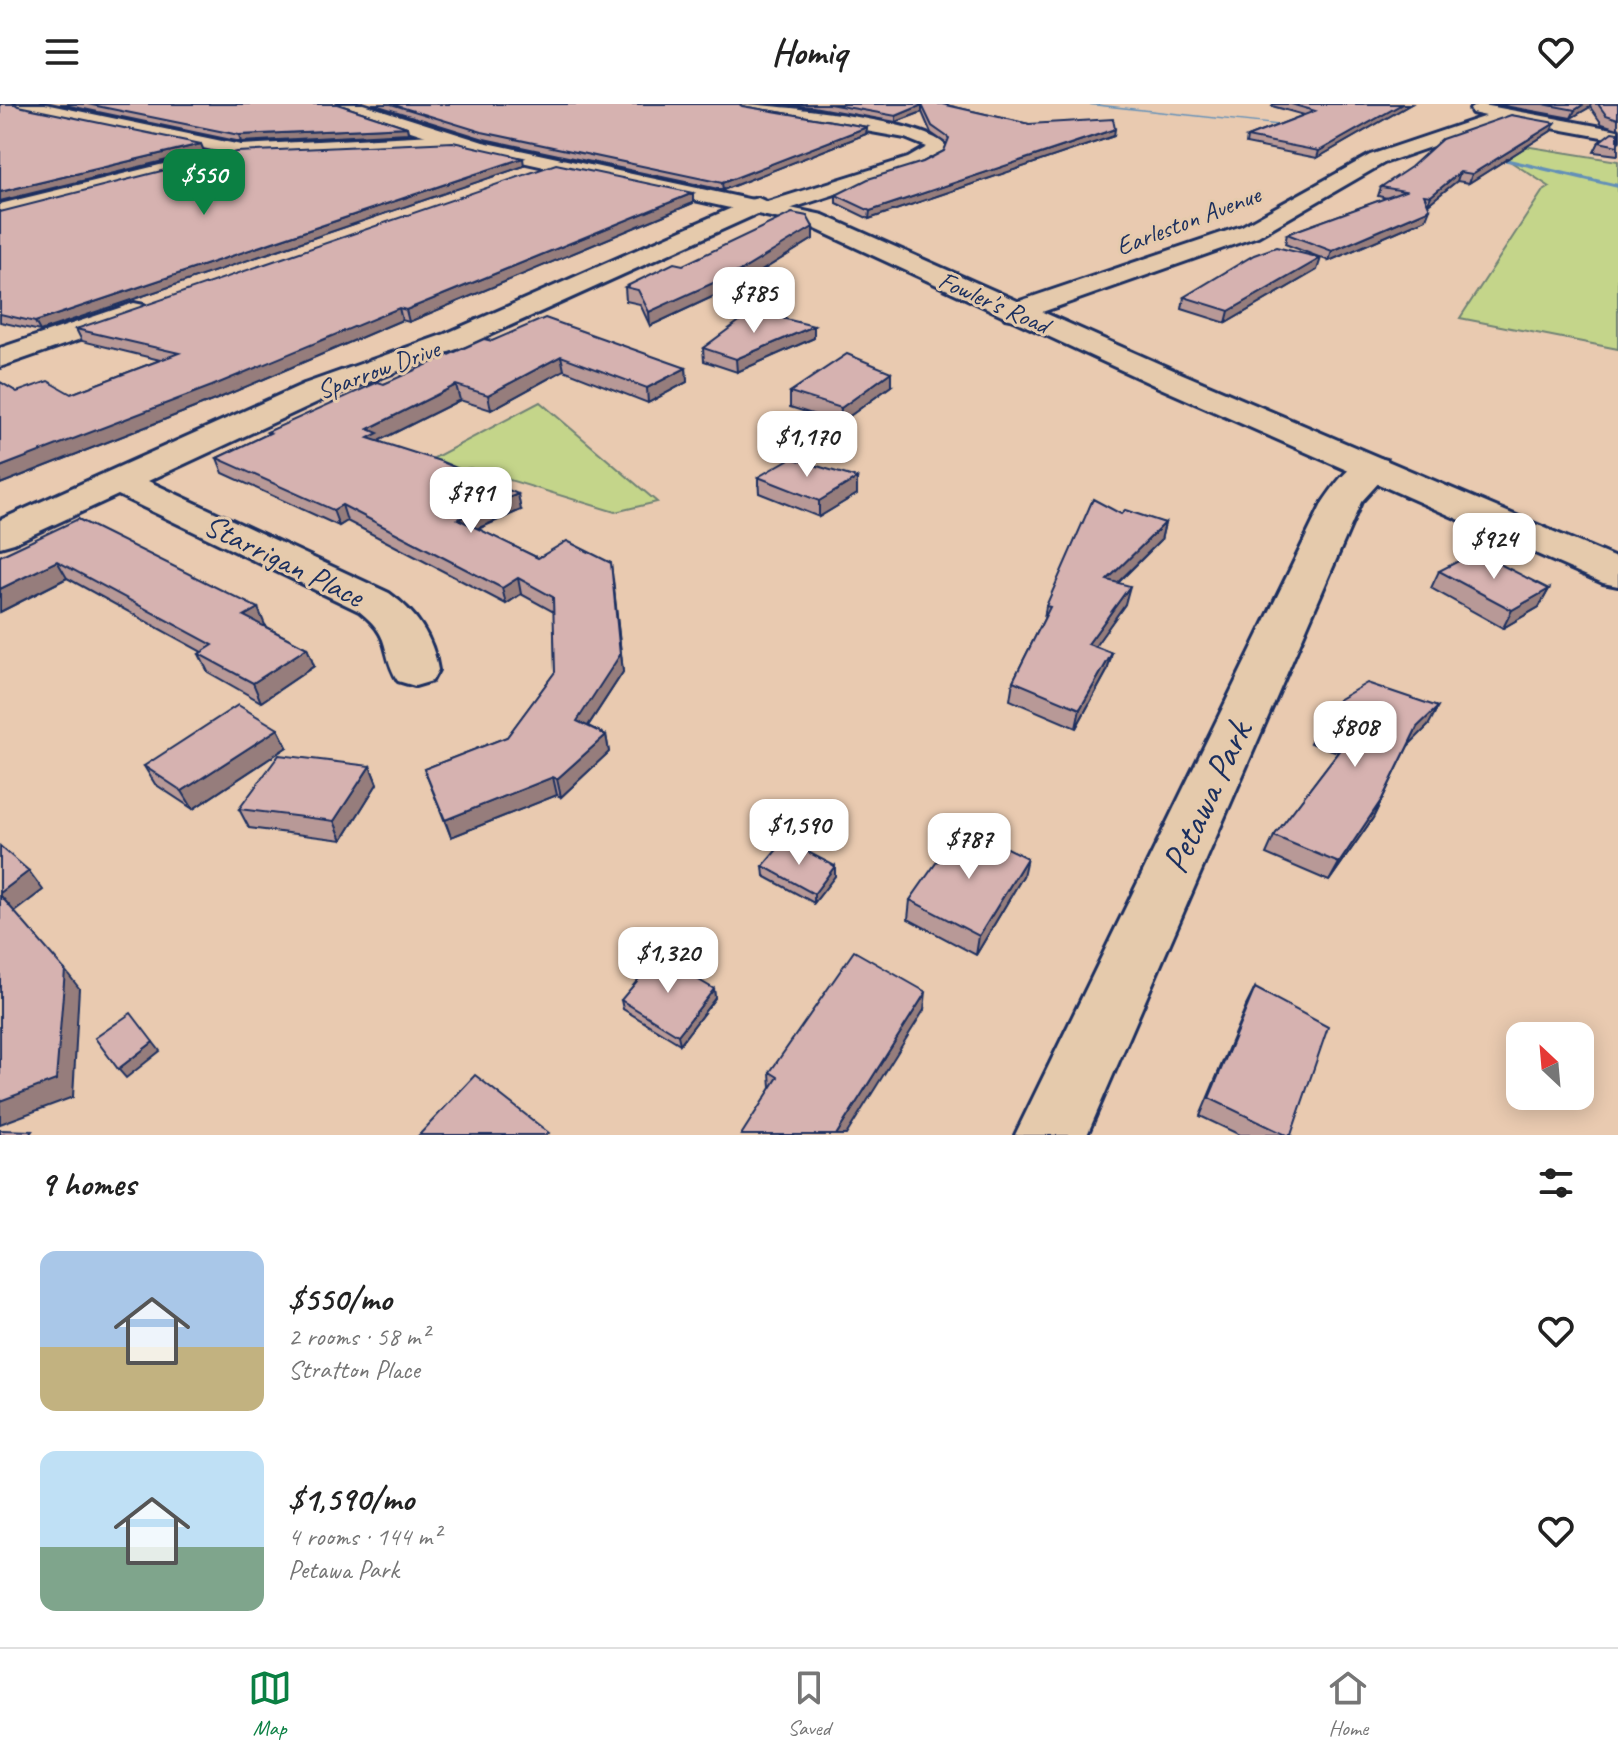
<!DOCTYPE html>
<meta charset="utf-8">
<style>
:root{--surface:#fff;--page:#f6f6f6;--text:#222;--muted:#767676;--line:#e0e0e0;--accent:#0b8043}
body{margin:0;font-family:Caveat,sans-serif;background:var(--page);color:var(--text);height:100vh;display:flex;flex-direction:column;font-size:30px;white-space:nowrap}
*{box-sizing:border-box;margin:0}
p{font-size:26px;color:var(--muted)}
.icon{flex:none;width:44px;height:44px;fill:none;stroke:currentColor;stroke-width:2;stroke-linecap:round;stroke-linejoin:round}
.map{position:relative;height:1031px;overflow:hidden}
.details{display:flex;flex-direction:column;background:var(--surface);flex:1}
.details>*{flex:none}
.needle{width:52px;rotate:334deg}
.buttons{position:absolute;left:1506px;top:918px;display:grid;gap:16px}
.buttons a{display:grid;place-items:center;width:88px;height:88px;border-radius:16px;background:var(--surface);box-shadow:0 4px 20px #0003;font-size:40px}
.price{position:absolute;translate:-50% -68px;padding:0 18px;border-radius:16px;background:#fff;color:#222;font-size:26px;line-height:52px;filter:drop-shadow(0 2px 4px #0008)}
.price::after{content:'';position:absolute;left:50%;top:48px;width:24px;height:18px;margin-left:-12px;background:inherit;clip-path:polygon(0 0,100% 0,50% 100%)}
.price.current{background:var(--accent);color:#fff}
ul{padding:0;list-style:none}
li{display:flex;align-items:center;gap:24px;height:200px;padding:0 40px}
li span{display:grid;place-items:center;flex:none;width:224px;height:160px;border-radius:16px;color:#555}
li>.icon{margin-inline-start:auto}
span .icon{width:96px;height:96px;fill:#fffc;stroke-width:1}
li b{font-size:34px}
h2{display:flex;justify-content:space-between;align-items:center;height:96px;padding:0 40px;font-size:34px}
header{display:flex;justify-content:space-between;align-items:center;height:104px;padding:0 40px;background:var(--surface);font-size:36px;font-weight:600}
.tab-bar{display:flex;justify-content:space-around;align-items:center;height:112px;border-top:2px solid var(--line);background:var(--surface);font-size:22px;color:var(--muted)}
.tab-bar a{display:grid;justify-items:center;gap:4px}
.tab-bar .current{color:var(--accent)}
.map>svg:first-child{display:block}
</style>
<header><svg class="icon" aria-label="menu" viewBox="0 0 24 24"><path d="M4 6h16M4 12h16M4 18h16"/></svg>Homiq<svg class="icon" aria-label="heart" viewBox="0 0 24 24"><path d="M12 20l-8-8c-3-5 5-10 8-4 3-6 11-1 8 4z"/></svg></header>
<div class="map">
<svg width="1618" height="1031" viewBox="0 0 1618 1031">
<rect width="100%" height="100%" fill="#e9cab0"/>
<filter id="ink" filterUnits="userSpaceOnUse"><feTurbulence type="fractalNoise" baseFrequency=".0125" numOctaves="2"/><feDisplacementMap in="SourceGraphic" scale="16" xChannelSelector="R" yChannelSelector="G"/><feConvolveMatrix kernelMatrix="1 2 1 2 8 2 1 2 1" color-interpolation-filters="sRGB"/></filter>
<g filter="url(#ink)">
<g fill="#c4d58a" stroke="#708274" stroke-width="2">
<polygon points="1474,34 1618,57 1618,245 1460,214 1542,88 1550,83"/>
<polygon points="540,298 657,398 615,408 470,364 461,366 430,356"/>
</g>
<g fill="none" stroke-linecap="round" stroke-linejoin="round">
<g fill="#6390b8" fill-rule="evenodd">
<polygon points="1080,0 1095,0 1294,22 1292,23"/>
<polygon points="1492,51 1618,80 1618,84 1490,54"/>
</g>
<g stroke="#1b2f5e" stroke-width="6">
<g id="street">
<polygon points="13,0 45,0 241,41 453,30 462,36 453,42 238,52 0,114 0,100 217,47 21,5"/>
<path d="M735 0C772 0 926 16 946 42L941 53 922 62 777 109 761 108 465 242 326 294 148 377 389 489C416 508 433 533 438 566L432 577 415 582 398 577C379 546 395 536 359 507L118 391 14 439 0 443V416L304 280 445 230 750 96 758 94 767 98 908 54 927 43 905 34 743 5Z"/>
<polygon points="1478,0 1618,26 1618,36 1508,16 1384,59 1258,132 1025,214 1015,216 1005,214 1001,208 1005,202 1242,122 1370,51 1486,12 1472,9 1470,5"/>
<polygon points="134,199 144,201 148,207 144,213 0,263 0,244"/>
<path d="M1374 353 1387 356 1392 364 1361 398 1087 1031H1015L1323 398C1337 378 1349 359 1374 353Z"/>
</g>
</g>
<g stroke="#1b2f5e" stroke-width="6">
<polygon id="secondary" points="338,0 363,0 483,38 823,111 1178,268 1618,455 1618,482 1603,479 1156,282 807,121 472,47 340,4"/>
</g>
<use href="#street" fill="#e5caac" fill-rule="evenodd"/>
<use href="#secondary" fill="#e5caac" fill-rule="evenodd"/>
</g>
<g fill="#b89997" stroke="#1b2f5e" stroke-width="2">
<polygon points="60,0 337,0 407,23 408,29 241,38"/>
<polygon points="372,0 739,0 742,2 867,23 866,30 723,86 484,35"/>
<polygon points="771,0 942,0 1029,20 1114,32 869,115 836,99 836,91 923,58 944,47 947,40 931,29 922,8 896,18 813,3"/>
<polygon points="1273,0 1411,0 1317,54 1246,40 1247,33 1304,11 1272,2"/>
<polygon points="1494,0 1618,0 1618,25 1602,20 1590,3 1571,14"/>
<polygon points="1551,27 1469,79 1457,77 1428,100 1426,115 1329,157 1285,140 1287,130 1387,94 1378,92 1381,83"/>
<polygon points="1618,29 1618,51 1594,48 1599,38"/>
<polygon points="524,62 40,227 0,218 0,108"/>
<polygon points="693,99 409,218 402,216 217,295 0,380 0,278 17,288 71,290 160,256 82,237 76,225"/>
<polygon points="813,123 813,135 742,179 650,222 640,200 626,197 625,183"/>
<polygon points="1317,166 1226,219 1182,205 1184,193"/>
<polygon points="814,234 737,268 704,257 703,244"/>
<polygon points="492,237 686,264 687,278 648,299 564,266 491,306 460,296 380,336 381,338 521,406 478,425 538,454 613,475 623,568 588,622 606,631 609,648 561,693 557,691 451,733 424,665 507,633 555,568 554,508 521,490 506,500 347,417 339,422 223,369 217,354 268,330 267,328 384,280"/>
<polygon points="891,282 840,319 790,303 790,288"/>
<polygon points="758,373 857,374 857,390 819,413 759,389"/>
<polygon points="1121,410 1165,419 1161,436 1118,479 1125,500 1095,542 1112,549 1107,567 1076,624 1010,596 1013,577 1044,515 1046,502"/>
<polygon points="78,415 265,521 264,522 307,544 314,562 261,598 208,568 199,550 202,548 67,474 0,508"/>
<polygon points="1439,467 1549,485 1539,503 1503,524 1431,484"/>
<polygon points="1318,621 1428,622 1409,640 1373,714 1329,777 1266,750 1274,732 1338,648 1310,639"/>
<polygon points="278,625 287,643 193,705 155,680 144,662"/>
<polygon points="370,662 377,680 342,736 249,724 239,705"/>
<polygon points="763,762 835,762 835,772 814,799 764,772"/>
<polygon points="1023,772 976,851 908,815 910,796"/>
<polygon points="1255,884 1291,1031 1240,1031 1200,1012 1246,902"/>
<polygon points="714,885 715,894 680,940 623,905 621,896"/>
<polygon points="924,906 771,984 770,968"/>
</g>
<g fill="#967d7b" stroke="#1b2f5e" stroke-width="2">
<polygon points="1402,0 1411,0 1317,54 1319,47"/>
<polygon points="1584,0 1591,0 1590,3 1571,14 1575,6"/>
<polygon points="922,1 922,8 896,18 896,12"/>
<polygon points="1555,19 1551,27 1469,79 1472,70"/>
<polygon points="407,23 408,29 241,38 239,31"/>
<polygon points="867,23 866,30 723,86 722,79"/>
<polygon points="1115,25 1114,32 869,115 870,107"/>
<polygon points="201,40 204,47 0,97 0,88"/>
<polygon points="523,54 524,62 40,227 35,218"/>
<polygon points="1460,68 1457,77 1427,101 1431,92"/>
<polygon points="693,89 693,99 409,218 406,206"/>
<polygon points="1430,105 1426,115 1329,157 1332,147"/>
<polygon points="813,123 813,135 742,179 650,222 649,208"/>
<polygon points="1321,154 1317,166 1226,219 1229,207"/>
<polygon points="399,204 402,216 217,295 0,380 0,363"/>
<polygon points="814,222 814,234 737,268 736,255"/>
<polygon points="561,252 564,266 491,306 488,291"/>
<polygon points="686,264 687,278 648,299 647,284"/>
<polygon points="891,268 891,282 840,319 841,304"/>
<polygon points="456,281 460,296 380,336 383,344 368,334 368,325"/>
<polygon points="857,374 857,390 819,413 819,397"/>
<polygon points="518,390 521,406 462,431 458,415"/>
<polygon points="342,401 347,417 339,422 333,406"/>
<polygon points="1165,419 1161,436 1103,493 1107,476"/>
<polygon points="57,457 67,474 0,508 0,485"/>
<polygon points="611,459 623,568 580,634 577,617"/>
<polygon points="518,474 521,490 506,500 502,484"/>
<polygon points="1130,482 1125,500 1084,558 1088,540"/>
<polygon points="1549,485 1539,503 1503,524 1512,506"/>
<polygon points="258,504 265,521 252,530 244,512"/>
<polygon points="307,544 314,562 261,598 253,579"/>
<polygon points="1112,549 1107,567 1076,624 1080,605"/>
<polygon points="1438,603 1428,622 1408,642 1417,623"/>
<polygon points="278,625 287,643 193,705 182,687"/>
<polygon points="606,631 609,648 561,693 557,675"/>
<polygon points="370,662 377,680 342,736 334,717"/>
<polygon points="553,673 557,691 451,733 445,716"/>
<polygon points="1382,695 1373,714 1329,777 1339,759"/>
<polygon points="1027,754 1023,772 976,851 979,832"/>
<polygon points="835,762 835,772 814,799 814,790"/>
<polygon points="29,767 43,786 14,808 0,791 0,789"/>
<polygon points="65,866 79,884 73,993 0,1020 0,997"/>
<polygon points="714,885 715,894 680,940 678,931"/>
<polygon points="926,888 924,906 846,1031 836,1031"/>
<polygon points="153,938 160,947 126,974 118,965"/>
</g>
<g fill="#d6b2b0" stroke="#1b2f5e" stroke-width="2">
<polygon points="0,0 15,0 18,2 201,40 0,88"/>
<polygon points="87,0 337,0 407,23 239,31"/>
<polygon points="391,0 739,0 742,2 867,23 722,79 482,28"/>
<polygon points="829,0 942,0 1029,20 1113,15 1115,25 870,107 836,91 868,75 923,58 944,47 949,34 932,22 922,1 896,12"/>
<polygon points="1291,0 1402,0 1319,47 1247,33 1315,7"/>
<polygon points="1543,0 1584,0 1575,6"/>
<polygon points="1598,0 1618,0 1618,15 1606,11"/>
<polygon points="1511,11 1555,19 1472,70 1460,68 1431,92 1424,91 1430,105 1332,147 1287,130 1405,87 1381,83 1411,63 1442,35"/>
<polygon points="1612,28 1618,29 1618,42 1599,38"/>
<polygon points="453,38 523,54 35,218 0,210 0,108 236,48"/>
<polygon points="556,60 693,89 406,206 399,204 212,282 0,363 0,278 17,288 48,277 71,290 179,249 76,225"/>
<polygon points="792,109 807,112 813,123 742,166 649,208 638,186 625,183 674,159 683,161"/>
<polygon points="1276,143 1321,154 1229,207 1184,193 1254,151"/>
<polygon points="753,207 814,222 736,255 703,244"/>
<polygon points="545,214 686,264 647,284 561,252 488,291 456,281 368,325 378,329 368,334 440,357 518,390 458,415 538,454 567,437 611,459 620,551 577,617 606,631 557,675 553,673 445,716 424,665 507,633 555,568 553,493 518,474 502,484 342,401 333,406 217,354 270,329 267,328 378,278 384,280 484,235 492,237"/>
<polygon points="847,250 891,268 841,304 790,288"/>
<polygon points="791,354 857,374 819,397 758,373"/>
<polygon points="1093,395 1121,410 1125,406 1165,419 1107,476 1130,482 1088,540 1112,549 1080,605 1013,577 1050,503 1046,502"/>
<polygon points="78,415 258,504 244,512 307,544 253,579 199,550 213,541 57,457 0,485 0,452"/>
<polygon points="1476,448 1549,485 1512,506 1439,467"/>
<polygon points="1367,579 1438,603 1417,623 1382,695 1339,759 1274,732 1351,631 1318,621 1338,596"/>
<polygon points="238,601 278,625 182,687 144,662"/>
<polygon points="279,651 370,662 334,717 239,705"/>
<polygon points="962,722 1027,754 979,832 910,796"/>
<polygon points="785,736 835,762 814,790 763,762"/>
<polygon points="0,742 29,767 0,789"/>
<polygon points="0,791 65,866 56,976 0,997"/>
<polygon points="854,847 926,888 836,1031 741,1031 778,973 770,968"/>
<polygon points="658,852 714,885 678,931 621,896"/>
<polygon points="1255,884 1328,923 1291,1031 1286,1031 1209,994"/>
<polygon points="131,909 153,938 118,965 95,934"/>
<polygon points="475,971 549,1029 547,1031 419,1031"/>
<polygon points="0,1026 32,1027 29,1031 0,1031"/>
</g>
</g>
<g text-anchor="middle" stroke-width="6" stroke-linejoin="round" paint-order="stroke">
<g font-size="26" fill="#1b2f5e" stroke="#e5caac">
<text transform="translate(1188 116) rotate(-21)" y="9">Earleston Avenue</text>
<text transform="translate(994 198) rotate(24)" y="9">Fowler's Road</text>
<text transform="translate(378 265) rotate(-20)" y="9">Sparrow Drive</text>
</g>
<g font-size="32" fill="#1b2f5e" stroke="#e5caac">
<text transform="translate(284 456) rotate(26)" y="11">Starrigan Place</text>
</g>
<g font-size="38" fill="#1b2f5e" stroke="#e5caac">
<text transform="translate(1206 693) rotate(-65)" y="13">Petawa Park</text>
</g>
</g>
</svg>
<div class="buttons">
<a><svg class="needle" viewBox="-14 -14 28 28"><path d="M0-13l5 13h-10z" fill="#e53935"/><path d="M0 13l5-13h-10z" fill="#767676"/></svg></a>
</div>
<b class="price current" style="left:204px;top:113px">$550</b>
<b class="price" style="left:754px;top:231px">$785</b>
<b class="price" style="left:807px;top:375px">$1,170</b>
<b class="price" style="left:471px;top:431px">$791</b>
<b class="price" style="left:1494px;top:477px">$924</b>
<b class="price" style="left:1355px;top:665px">$808</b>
<b class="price" style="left:799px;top:763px">$1,590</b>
<b class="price" style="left:969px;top:777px">$787</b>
<b class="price" style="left:668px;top:891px">$1,320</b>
</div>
<section class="details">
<h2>9 homes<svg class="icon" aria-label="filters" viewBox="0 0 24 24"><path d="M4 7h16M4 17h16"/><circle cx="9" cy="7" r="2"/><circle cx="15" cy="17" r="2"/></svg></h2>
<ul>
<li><span style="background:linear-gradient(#a9c7e8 60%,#c2b280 0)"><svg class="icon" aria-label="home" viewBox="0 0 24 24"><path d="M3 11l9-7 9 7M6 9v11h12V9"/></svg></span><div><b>$550/mo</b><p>2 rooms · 58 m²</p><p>Stratton Place</p></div><svg class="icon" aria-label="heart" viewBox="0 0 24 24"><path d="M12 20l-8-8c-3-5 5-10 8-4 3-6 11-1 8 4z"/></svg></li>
<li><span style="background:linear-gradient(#bfe0f5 60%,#7fa58c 0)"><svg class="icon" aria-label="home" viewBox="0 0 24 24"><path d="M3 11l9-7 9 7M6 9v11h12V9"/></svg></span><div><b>$1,590/mo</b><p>4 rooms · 144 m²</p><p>Petawa Park</p></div><svg class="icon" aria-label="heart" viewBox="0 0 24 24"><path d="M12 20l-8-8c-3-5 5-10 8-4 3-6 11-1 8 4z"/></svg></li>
</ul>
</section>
<nav class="tab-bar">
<a class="current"><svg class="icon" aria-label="map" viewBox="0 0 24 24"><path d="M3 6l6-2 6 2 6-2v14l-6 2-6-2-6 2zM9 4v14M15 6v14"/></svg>Map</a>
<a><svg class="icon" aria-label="saved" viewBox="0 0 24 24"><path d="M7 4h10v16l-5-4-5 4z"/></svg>Saved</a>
<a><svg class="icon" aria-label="home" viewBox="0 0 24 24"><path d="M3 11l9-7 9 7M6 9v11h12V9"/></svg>Home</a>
</nav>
